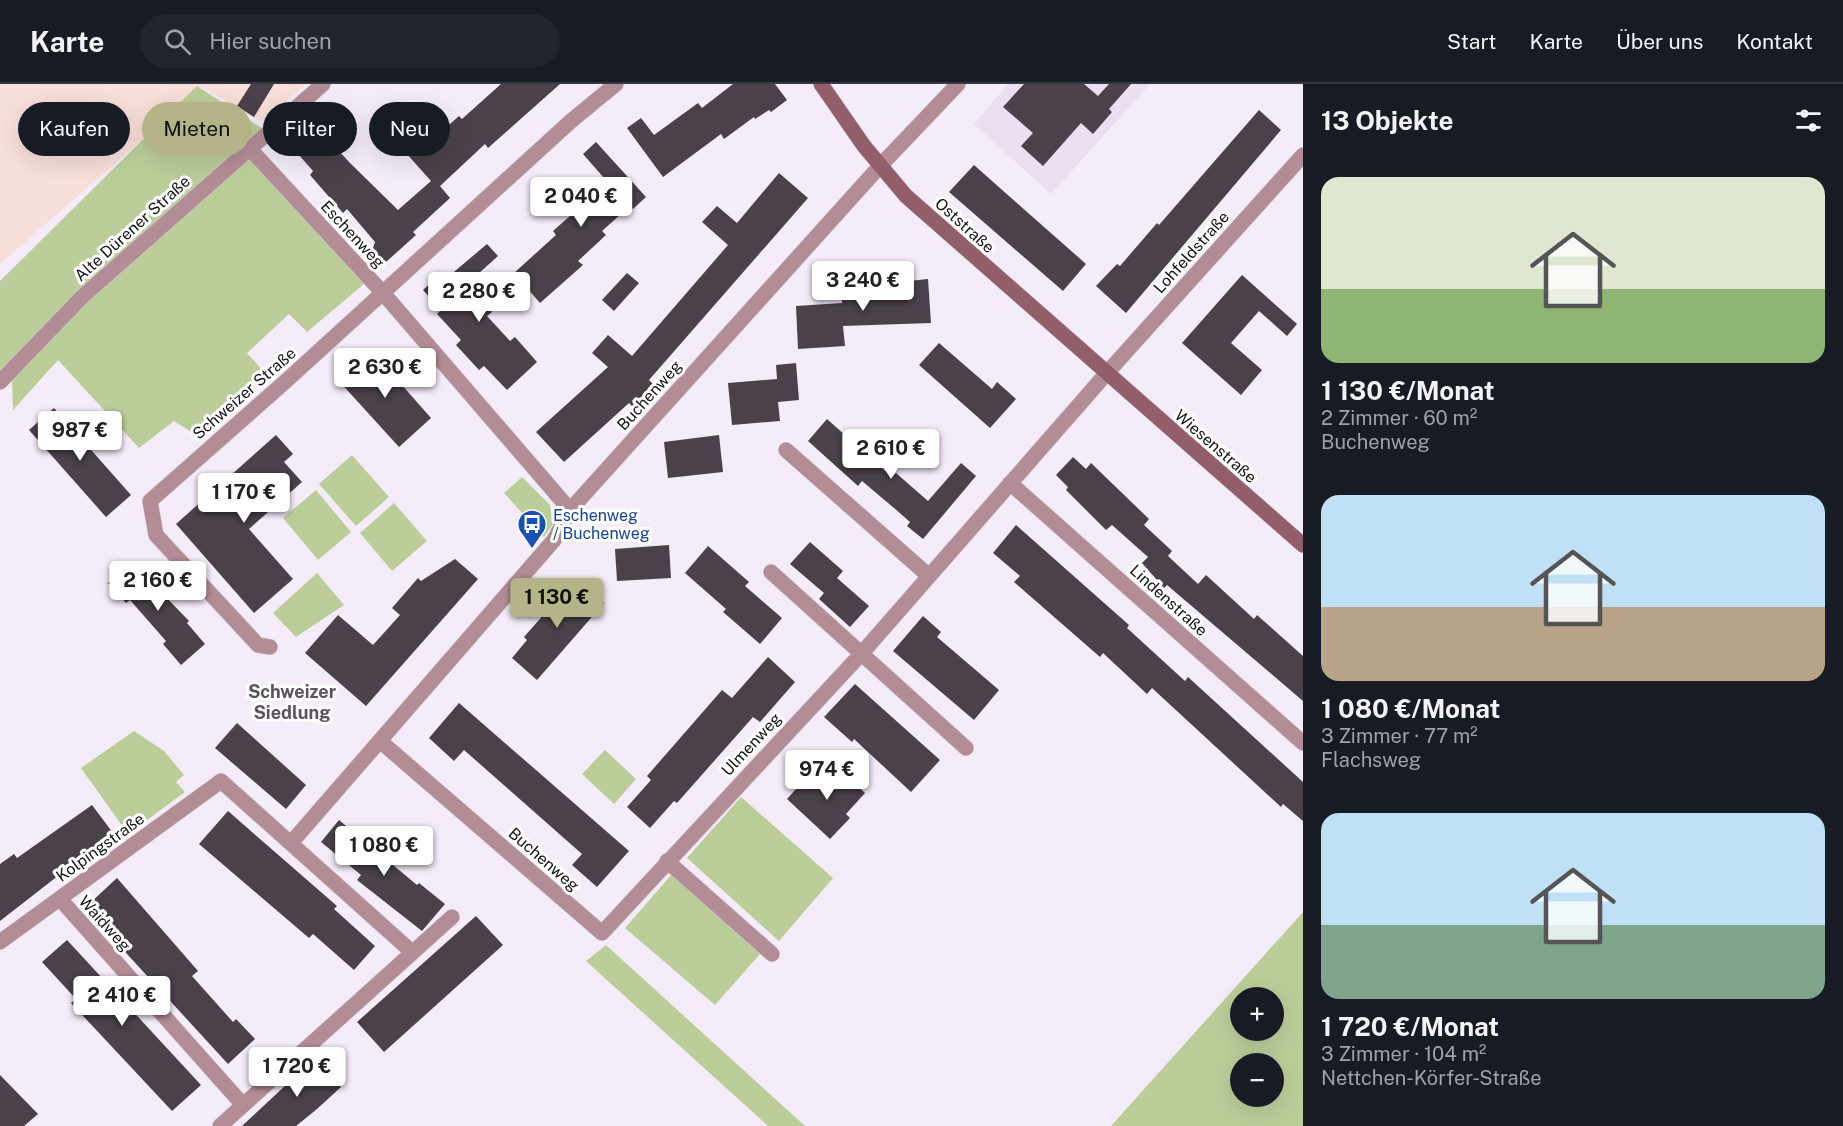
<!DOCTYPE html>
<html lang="de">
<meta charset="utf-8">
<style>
:root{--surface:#171b24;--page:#20242c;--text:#f1f3f6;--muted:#9ea1a6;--line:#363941;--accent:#b5b488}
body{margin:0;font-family:"Public Sans",sans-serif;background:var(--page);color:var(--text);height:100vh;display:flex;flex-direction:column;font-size:22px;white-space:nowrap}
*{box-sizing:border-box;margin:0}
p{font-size:20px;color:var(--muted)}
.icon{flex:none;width:33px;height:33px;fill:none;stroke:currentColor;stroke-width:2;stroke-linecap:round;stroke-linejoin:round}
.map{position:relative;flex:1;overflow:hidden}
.sheet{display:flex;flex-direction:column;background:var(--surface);width:540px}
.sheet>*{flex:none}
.top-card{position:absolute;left:18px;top:18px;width:570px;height:54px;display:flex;gap:12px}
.controls{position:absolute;left:1230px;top:903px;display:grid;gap:12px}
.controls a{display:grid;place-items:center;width:54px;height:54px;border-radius:50%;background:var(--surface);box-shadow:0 6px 24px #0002;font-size:30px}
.price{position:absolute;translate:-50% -51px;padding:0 14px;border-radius:6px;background:#fff;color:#222;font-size:20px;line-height:39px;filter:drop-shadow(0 2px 3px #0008)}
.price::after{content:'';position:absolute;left:50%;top:36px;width:18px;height:14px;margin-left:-9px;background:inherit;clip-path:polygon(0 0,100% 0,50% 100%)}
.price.current{background:var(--accent);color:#111}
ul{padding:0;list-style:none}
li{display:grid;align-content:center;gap:12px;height:318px;padding:0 18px}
li span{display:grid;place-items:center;height:186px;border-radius:18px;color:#555}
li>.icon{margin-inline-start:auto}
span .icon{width:108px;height:108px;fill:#fffc;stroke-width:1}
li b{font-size:26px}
h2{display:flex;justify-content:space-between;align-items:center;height:72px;padding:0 18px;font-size:26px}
.pill{padding:0 21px;border-radius:27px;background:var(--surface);box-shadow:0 6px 24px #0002;font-size:21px;line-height:54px}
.pill.current{background:var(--accent);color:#111}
header{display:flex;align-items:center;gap:36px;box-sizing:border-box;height:84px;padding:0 30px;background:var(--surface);border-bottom:2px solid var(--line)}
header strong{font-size:28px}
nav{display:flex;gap:33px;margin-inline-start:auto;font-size:21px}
.search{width:420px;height:54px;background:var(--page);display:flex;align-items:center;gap:15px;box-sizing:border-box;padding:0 21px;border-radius:33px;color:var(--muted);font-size:22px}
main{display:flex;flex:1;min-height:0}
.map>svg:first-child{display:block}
</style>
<header>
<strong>Karte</strong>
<div class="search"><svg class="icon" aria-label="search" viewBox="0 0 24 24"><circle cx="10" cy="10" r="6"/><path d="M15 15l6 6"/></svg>Hier suchen</div>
<nav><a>Start</a><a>Karte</a><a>Über uns</a><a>Kontakt</a></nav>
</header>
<main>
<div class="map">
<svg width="1303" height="1042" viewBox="0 0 1303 1042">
<rect width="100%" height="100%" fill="#f4ecf9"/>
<polygon fill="#f9dfd9" points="0,0 306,0 263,39 202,3 0,180"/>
<polygon fill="#ebdff2" points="1008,0 1150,0 1051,110 974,40"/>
<g fill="#bbce99" fill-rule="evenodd">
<polygon points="197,2 263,45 0,293 0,197"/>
<polygon points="251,74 364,200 307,248 289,230 247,269 264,288 196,351 174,337 139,364 58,276 13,326 12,294 86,219"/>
<polygon points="352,371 389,413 356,442 319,400"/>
<polygon points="522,393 550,421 553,440 544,453 504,409"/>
<polygon points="316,406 351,448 318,476 283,434"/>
<polygon points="394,419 427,457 392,487 360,449"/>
<polygon points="317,489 344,521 296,553 273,529"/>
<polygon points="134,647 164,667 184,691 176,698 185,708 128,750 81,684"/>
<polygon points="605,666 636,695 614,720 582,690"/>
<polygon points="741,713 833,794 779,857 687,774"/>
<polygon points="672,790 760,870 715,921 625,844"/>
<path d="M1303 828V1042H1111ZM1240 914H1274V946H1240ZM1240 980H1274V1012H1240Z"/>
<polygon points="606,861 805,1042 768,1042 586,877"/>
</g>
<g fill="#4a414a">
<polygon points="251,0 274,0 254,33 237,22"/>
<polygon points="501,0 560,0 488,64 485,60 440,102 450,114 413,148 416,151 376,187 368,179 375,158 347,125 343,129 310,91 313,87 291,62 319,37 342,64 339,67 350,79 398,126 431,97 406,69 427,50 432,56 459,32 462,35"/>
<polygon points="733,0 775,0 787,16 771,28 769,26 755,35 754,33 724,55 721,50 663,93 627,44 641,34 654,51 698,19 702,24"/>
<polygon points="1024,0 1084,0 1098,12 1109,0 1131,0 1109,25 1112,28 1093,50 1081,39 1043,82 1021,62 1033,49 1003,23"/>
<polygon points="1259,26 1281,46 1126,229 1096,202 1117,180 1120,182 1157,139 1159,141"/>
<polygon points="596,58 646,113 633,125 630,122 602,147 606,151 578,177 583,181 540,219 514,189 556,151 553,147 580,123 576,118 604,94 583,70"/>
<polygon points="974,81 1086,180 1063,207 949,108"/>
<polygon points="779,89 808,114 649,296 653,300 633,323 629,319 564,378 536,348 608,283 592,269 608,251 632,272 728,161 702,138 717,122 737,139"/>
<polygon points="487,160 498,172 467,200 492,228 487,232 499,245 510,257 515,253 537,278 507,306 484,282 479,286 456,261 461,256 437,230 441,226 423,206 437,193 442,198"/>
<polygon points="627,189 639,199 614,227 602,216"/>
<polygon points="1242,191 1297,240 1287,252 1259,227 1231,259 1262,286 1241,311 1182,259"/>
<polygon points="928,195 931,239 843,242 845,262 798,265 796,222 842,219 841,204"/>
<polygon points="939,259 992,305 997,298 1016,315 990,344 919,281"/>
<polygon points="371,266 431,334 399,363 338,296"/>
<polygon points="796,279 799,316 778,318 780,337 732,341 728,299 777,295 776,281"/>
<polygon points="54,324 131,411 106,433 29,346"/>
<polygon points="827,335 892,393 896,389 928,417 961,379 976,392 923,455 907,442 910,438 894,424 862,397 858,402 808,357"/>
<polygon points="276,351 293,370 284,378 302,398 249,445 293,495 254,529 176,440"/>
<polygon points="719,351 723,388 668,394 664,358"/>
<polygon points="1073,373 1086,385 1091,379 1149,435 1144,441 1172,467 1168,472 1198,500 1206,491 1254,535 1257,531 1303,572 1303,617 1167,501 1164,504 1142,479 1148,473 1112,441 1106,446 1066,406 1068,403 1056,391"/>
<polygon points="1016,441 1129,541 1127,544 1185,597 1188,593 1303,698 1303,737 1283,720 1281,723 1152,604 1147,610 1103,569 1100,573 1014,498 1020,492 993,469"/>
<polygon points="810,458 843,487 837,494 869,522 850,543 819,515 824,509 790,480"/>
<polygon points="669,461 671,494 617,497 615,465"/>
<polygon points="708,462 749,498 745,502 782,534 760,560 723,528 726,525 685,489"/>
<polygon points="455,475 478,495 366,622 305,569 338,531 373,561 400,531 392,524 418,494 421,497"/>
<polygon points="132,478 189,537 187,539 205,560 181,581 163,560 166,557 130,516 126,519 108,499"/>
<polygon points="575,495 604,519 537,596 512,574 527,556 524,553"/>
<polygon points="923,532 941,548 937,553 999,606 974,636 893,567"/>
<polygon points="768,573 795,598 760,638 753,633 677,719 674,717 650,744 627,723 651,696 647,692 722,606 732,614"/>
<polygon points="855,600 940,676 911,708 854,655 852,658 824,633"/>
<polygon points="459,619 629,767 597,803 572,781 582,770 464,666 454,677 429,654"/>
<polygon points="237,639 306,701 286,725 215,664"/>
<polygon points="835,681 865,709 846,730 850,734 830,755 787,715 806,694 815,703"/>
<polygon points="92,721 113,749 0,837 0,780 14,770 17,774"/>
<polygon points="228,727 337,822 334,825 375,862 354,886 313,850 309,854 199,760"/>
<polygon points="339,736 417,801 419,799 445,820 422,847 357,796 361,791 321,758"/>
<polygon points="117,794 198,887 192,892 233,938 236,935 255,955 228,980 116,858 121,854 89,820"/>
<polygon points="476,832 503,861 384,968 357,938"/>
<polygon points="67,856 201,1001 172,1027 71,919 76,915 42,878"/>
<polygon points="315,974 341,1003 317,1025 296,1042 242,1042"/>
<polygon points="0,991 38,1030 24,1042 0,1042"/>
</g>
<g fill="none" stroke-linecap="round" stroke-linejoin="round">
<g stroke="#d0c9d5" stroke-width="16">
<g id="street">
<polyline points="249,64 383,209 570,426"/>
<polyline points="0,298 82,213 323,0"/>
<polyline points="786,366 929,492"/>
<polyline points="1010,399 1303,659"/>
<polyline points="771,488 966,664"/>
<polyline points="270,563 258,561 156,451 150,417 286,297 571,37 616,0"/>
<polyline points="380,657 602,849 862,569 1106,290 1303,71"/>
<polyline points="291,759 554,456 570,426 880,82 958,0"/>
<polyline points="667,777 772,870"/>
<polyline points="60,815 243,1021"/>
<polyline points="0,858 221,697 412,868"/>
<polyline points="220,1042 452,833"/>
</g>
</g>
<g stroke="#d0c9d5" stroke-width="16">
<polyline id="secondary" points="821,0 864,62 906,112 1303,461"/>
</g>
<use href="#street" stroke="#b38d95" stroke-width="15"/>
<use href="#secondary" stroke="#925e6a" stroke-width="15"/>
</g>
<defs>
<g id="bus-pin" transform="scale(1.5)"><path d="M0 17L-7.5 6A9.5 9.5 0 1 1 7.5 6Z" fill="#1a4fb4" stroke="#fff"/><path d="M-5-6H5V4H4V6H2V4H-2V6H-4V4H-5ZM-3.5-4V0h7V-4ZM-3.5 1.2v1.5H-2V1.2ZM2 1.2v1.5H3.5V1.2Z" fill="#fff"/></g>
</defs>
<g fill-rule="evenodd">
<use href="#bus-pin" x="532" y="440"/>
</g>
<g text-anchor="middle" stroke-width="6" stroke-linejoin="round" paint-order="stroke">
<g font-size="16" fill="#161318" stroke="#fff">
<text transform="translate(965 141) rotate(42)" y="6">Oststraße</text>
<text transform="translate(132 144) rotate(-42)" y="6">Alte Dürener Straße</text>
<text transform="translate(353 150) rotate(47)" y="6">Eschenweg</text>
<text transform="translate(1191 168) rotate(-48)" y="6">Lohfeldstraße</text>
<text transform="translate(244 309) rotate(-41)" y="6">Schweizer Straße</text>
<text transform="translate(649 311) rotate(-48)" y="6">Buchenweg</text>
<text transform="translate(1216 362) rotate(41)" y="6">Wiesenstraße</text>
<text transform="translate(1169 516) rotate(42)" y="6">Lindenstraße</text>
<text transform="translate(751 660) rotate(-47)" y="6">Ulmenweg</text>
<text transform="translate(100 763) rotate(-36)" y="6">Kolpingstraße</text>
<text transform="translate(544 775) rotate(41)" y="6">Buchenweg</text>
<text transform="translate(105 839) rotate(48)" y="6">Waidweg</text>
</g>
<g font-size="16" fill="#164399" stroke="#fff" text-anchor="start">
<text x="553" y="437">Eschenweg<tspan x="553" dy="18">/ Buchenweg</tspan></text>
</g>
<g font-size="18" font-weight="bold" fill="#5a535e" stroke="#fff">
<text x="292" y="614">Schweizer<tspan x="292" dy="21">Siedlung</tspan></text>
</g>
</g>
</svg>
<div class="controls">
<a>+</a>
<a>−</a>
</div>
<b class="price" style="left:581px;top:144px">2 040 €</b>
<b class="price" style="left:863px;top:228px">3 240 €</b>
<b class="price" style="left:479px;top:239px">2 280 €</b>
<b class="price" style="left:385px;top:315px">2 630 €</b>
<b class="price" style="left:80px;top:378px">987 €</b>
<b class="price" style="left:891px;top:396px">2 610 €</b>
<b class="price" style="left:244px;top:440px">1 170 €</b>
<b class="price" style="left:158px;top:528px">2 160 €</b>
<b class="price current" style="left:557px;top:545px">1 130 €</b>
<b class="price" style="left:827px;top:717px">974 €</b>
<b class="price" style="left:384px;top:793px">1 080 €</b>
<b class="price" style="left:122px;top:943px">2 410 €</b>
<b class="price" style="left:297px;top:1014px">1 720 €</b>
<div class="top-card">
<a class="pill">Kaufen</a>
<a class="pill current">Mieten</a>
<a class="pill">Filter</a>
<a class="pill">Neu</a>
</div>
</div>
<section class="sheet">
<h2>13 Objekte<svg class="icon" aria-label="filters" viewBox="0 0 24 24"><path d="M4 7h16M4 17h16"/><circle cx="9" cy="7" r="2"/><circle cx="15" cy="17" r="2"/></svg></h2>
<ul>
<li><span style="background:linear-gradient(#dfe7d0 60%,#8fb573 0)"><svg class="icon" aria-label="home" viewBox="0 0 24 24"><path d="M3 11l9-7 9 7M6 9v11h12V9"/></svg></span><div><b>1 130 €/Monat</b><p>2 Zimmer · 60 m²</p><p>Buchenweg</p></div></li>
<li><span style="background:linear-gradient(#bfe0f5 60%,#b9a48a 0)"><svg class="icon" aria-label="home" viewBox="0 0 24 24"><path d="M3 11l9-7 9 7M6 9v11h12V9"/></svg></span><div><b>1 080 €/Monat</b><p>3 Zimmer · 77 m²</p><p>Flachsweg</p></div></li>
<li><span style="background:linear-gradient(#bfe0f5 60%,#7fa58c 0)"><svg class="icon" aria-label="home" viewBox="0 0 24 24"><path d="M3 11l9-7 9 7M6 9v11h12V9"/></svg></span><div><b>1 720 €/Monat</b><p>3 Zimmer · 104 m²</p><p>Nettchen-Körfer-Straße</p></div></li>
</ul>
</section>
</main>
